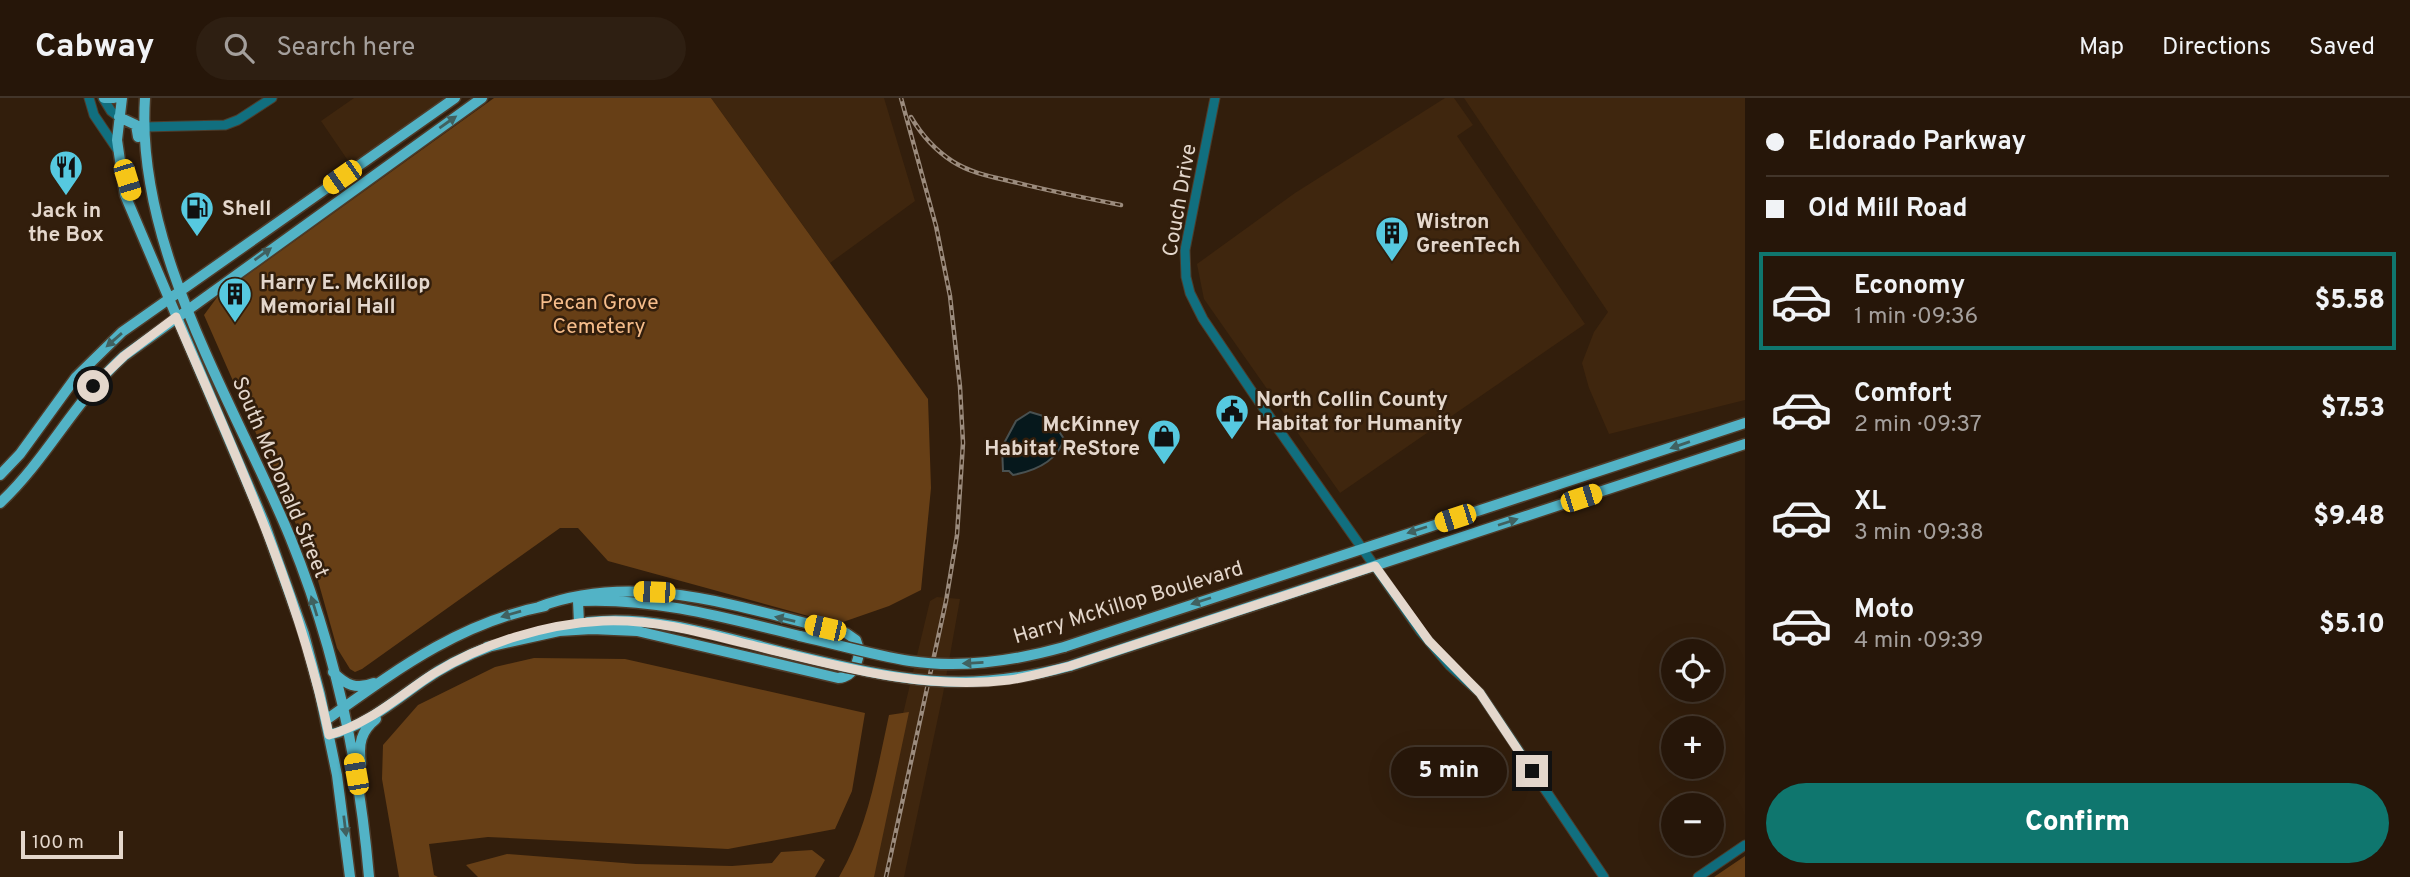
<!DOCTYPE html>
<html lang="en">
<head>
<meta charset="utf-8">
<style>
	body { margin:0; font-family:Overpass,sans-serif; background:#2e1f12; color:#f1f3f6; height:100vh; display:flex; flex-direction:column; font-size:26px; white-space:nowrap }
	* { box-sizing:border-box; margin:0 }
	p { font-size:23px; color:#a49f9c }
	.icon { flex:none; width:38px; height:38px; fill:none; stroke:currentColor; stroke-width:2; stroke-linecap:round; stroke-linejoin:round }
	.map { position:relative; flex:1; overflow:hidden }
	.side { display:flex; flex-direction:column; background:#261609; width:665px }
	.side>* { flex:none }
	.banner { display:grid; align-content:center; height:154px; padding:0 21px; background:#261609 }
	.tools { position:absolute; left:1661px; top:541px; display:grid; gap:14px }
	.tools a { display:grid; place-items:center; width:63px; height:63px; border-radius:50%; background:#261609; box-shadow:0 7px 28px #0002,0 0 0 2px #42352a; font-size:35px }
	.scale { position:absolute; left:21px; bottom:18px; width:102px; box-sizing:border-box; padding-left:7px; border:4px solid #e4d7cc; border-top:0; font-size:19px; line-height:24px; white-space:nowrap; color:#e4d7cc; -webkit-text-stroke:5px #321e0c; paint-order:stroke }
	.end { position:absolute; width:32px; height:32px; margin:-16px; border:9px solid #e4d7cc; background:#111; box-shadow:0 0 0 4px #111 }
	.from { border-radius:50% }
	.bubble { position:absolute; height:49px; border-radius:24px; background:#261609; box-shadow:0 7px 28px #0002,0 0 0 2px #42352a; font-size:23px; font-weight:800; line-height:49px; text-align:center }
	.car { position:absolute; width:21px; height:42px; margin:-21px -10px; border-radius:9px; box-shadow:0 0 5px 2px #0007; background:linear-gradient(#f5c518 24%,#345 0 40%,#f5c518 0 76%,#345 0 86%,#f5c518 0) }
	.banner b { display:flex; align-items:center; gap:24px; height:66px; font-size:26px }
	.banner b+b { border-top:2px solid #42352a }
	.banner i { width:18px; height:18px; background:#f1f3f6 }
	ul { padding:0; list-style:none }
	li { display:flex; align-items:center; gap:21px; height:98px; margin:0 14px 10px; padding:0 7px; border:4px solid transparent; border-radius:0px }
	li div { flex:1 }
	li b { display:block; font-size:26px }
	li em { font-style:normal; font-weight:800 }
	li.current { border-color:#0f766e }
	li>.icon { width:63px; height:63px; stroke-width:1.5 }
	.primary-button { display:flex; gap:14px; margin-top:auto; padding:14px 21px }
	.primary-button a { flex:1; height:80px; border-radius:42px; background:#0f766e; color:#fff; font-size:28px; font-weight:800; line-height:80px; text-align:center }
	header { display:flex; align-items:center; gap:42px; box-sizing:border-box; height:98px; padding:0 35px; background:#261609; border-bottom:2px solid #42352a }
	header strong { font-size:33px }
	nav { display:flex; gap:38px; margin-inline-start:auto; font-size:24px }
	.search { width:490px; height:63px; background:#2e1f12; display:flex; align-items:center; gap:18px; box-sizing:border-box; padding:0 24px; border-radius:38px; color:#a49f9c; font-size:26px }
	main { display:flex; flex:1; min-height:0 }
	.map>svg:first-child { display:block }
	.built { fill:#3f260e }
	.green { fill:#673f16 }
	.water { fill:#06181c; stroke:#495151; stroke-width:2 }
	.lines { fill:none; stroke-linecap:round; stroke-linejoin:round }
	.minor-casing { stroke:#4e3c2b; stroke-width:11 }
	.major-casing { stroke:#4e3c2b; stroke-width:13 }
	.minor { stroke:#116f7f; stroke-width:9 }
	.major { stroke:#52b3c6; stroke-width:10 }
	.rail-casing { stroke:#9b8b7d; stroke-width:4.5 }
	.rail { stroke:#321e0c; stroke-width:2; stroke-dasharray:5; stroke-linecap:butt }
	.major-bridge-casing { stroke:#4e3c2b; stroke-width:13; stroke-linecap:butt }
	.major-bridge { stroke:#52b3c6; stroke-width:10 }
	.oneway { fill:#406160 }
	.route { stroke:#e4d7cc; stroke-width:9 }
	.labels { text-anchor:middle; stroke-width:5; stroke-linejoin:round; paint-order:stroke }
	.street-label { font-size:21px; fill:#e4d7cc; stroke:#321e0c }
	.poi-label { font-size:21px; font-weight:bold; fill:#e4d7cc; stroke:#321e0c; text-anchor:start }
	.park-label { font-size:21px; fill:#f6bd8b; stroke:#321e0c }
</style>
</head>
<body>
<header>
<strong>Cabway</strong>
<div class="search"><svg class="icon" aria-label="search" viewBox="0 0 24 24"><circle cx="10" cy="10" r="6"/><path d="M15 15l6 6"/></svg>Search here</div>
<nav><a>Map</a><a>Directions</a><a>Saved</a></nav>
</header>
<main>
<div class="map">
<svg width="1745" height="779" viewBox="0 0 1745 779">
	<rect width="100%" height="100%" fill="#321e0c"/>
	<!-- built -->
	<path class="built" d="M354,0H445L351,67L321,23Z
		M711,0H884L915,103L830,165Z
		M1445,0H1454L1473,27L1457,38L1585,226L1340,395L1204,201L1197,166L1295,95Z
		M1464,0H1745V302L1609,336L1589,290L1582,265L1594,234L1608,214Z
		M937,499L960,501L943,596L904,779H864L930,503Z"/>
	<!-- green -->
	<path class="green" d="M494,0H711L928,301L931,390L921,492L889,508L843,524L823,522L608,463L578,430H560L362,571L355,574L350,571L337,550L313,465L204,217L218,198Z
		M534,560L625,561L865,615L852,693L835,731L728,751L488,739L429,746L434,777L438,779H399L382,681L383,647L418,607L495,569Z
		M909,614L874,779H839C868,730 877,672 889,617Z
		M812,752L825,762L815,779H478L466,767L507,756L636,766L732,768L772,765L781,754Z
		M1745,758V779H1714Z"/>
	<!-- water -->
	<path class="water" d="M1030,314L1050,320L1051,327L1056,329L1064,341C1057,364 1034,373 1013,377L1009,373H1003L1002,349L1016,323Z"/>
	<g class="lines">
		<!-- minor casing -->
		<g class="minor-casing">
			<path id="minor" d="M89,0L94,17L117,51
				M103,0L111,13L119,19
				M1215,0L1185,152L1186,179L1190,195L1203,221L1255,298L1421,534L1450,568L1480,595L1604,779
				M144,29L225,27L238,22L272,0
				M1698,779L1745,747"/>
		</g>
		<!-- major casing -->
		<g class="major-casing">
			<path id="major" d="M104,0H114
				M122,0L117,42L125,97L264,424L304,536L320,596L337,677L350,779
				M145,0C135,150 234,304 290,439C334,547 359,663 369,779
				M119,19L136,27L138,39
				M0,377L20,356L76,279L122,234L455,0
				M0,405C47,361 75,302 124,258L482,0
				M578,503L579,525
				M581,503C657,500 727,520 800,538
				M588,524C658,516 728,541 795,557
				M487,549L559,533L592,531L637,533L838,580C855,579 863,558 856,542L846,535C747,512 639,471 539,509
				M1064,549L1745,325
				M1070,568L1745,346
				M333,574C346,587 356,592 374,585
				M326,622C395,573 460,524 545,508
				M329,637C365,628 393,604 423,583C444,568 467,557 491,548
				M361,665C358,646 361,633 376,621"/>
		</g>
		<!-- minor -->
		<use href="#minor" class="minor"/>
		<!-- major -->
		<use href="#major" class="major"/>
		<!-- rail casing -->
		<g class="rail-casing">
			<path id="rail" d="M911,19C921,36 935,52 952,63C970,75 993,79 1014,84C1049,93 1085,100 1121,107
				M886,779L946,503L957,437L963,345L960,289L950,198L936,128L901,0"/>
		</g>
		<!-- rail -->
		<use href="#rail" class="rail"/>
		<!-- major-bridge casing -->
		<g class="major-bridge-casing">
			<path id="major-bridge" d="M800,538C836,546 873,557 910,563C962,571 1014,563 1064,549
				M795,557C899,582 964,597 1070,568"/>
		</g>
		<!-- major-bridge -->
		<use href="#major-bridge" class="major-bridge"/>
	</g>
	<!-- one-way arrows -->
	<defs><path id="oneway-solid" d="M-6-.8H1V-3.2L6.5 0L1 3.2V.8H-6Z" transform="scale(1.75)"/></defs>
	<g class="oneway">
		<use href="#oneway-solid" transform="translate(448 24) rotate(-35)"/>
		<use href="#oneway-solid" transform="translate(263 156) rotate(-36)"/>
		<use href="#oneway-solid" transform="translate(114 242) rotate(139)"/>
		<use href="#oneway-solid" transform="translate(1680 347) rotate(161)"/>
		<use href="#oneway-solid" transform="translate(1508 424) rotate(-18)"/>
		<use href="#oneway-solid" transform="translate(1417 432) rotate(162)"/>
		<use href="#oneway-solid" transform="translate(1201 503) rotate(162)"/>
		<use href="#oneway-solid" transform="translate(314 508) rotate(-107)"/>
		<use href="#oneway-solid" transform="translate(511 516) rotate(164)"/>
		<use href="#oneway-solid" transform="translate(785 521) rotate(-167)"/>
		<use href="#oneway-solid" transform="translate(973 565) rotate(177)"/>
		<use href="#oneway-solid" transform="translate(345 728) rotate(83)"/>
	</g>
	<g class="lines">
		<!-- route -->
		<path class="route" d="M93,288L124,258L176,219C235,356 298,490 329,637C369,626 399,598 433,576C484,545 544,526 603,523C651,521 697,533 743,545C831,566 918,593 1009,582C1030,579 1050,573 1070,568L1375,468L1429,543L1480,595L1532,673"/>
	</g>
	<!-- icons -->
	<defs>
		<g id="restaurant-pin" transform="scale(1.75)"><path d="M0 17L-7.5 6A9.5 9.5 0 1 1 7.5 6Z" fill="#56c9e0" stroke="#321e0c"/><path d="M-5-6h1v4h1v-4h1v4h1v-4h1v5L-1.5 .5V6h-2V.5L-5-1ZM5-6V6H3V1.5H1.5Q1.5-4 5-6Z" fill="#111"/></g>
		<g id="fuel-pin" transform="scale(1.75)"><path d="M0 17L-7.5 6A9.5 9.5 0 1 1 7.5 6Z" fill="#56c9e0" stroke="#321e0c"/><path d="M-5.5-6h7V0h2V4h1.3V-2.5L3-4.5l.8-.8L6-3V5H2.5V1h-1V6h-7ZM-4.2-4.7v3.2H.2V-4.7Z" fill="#111"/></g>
		<g id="building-pin" transform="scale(1.75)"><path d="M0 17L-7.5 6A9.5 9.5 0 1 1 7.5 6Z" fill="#56c9e0" stroke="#321e0c"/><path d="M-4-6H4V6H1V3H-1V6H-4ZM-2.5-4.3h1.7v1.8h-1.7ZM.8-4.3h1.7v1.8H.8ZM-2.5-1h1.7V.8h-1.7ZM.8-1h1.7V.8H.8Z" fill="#111"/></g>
		<g id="civic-pin" transform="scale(1.75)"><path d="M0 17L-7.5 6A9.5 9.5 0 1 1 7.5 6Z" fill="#56c9e0" stroke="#321e0c"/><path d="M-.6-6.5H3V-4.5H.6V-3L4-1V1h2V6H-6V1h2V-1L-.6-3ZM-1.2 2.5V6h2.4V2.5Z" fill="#111"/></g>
		<g id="shop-pin" transform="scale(1.75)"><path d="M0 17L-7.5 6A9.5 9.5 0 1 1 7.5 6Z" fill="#56c9e0" stroke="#321e0c"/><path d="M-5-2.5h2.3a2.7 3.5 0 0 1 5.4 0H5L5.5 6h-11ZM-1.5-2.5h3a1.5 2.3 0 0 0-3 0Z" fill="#111"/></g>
	</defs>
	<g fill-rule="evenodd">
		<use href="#restaurant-pin" x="66" y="69"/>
		<use href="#fuel-pin" x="197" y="110"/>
		<use href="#building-pin" x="1392" y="135"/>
		<use href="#building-pin" x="235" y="196"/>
		<use href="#civic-pin" x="1232" y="313"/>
		<use href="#shop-pin" x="1164" y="338"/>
	</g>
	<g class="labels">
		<!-- street labels -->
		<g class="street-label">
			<text transform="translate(1179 102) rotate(-80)" y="7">Couch Drive</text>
			<text transform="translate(281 379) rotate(67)" y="7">South McDonald Street</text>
			<text transform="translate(1128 504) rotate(-17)" y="7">Harry McKillop Boulevard</text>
		</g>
		<!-- poi labels -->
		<g class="poi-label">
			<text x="222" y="117">Shell</text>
			<text x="66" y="119" text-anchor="middle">Jack in<tspan x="66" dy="24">the Box</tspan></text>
			<text x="1416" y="130">Wistron<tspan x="1416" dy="24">GreenTech</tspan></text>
			<text x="260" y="191">Harry E. McKillop<tspan x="260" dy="24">Memorial Hall</tspan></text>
			<text x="1256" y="308">North Collin County<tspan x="1256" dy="24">Habitat for Humanity</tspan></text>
			<text x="1140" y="333" text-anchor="end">McKinney<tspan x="1140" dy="24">Habitat ReStore</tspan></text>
		</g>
		<!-- park labels -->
		<g class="park-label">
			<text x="599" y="211">Pecan Grove<tspan x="599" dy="24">Cemetery</tspan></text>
		</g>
	</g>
</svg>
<div class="tools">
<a><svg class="icon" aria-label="locate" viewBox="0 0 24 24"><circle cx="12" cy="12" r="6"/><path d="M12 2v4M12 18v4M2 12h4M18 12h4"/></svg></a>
<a>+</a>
<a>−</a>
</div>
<div class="scale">100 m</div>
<i class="end from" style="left:93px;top:288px"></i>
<i class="end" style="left:1532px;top:673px"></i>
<div class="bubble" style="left:1391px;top:649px;width:116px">5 min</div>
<i class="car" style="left:342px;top:79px;rotate:235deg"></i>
<i class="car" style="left:127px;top:82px;rotate:163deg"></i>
<i class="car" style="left:1581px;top:400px;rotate:72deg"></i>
<i class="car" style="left:1455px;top:420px;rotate:252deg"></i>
<i class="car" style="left:654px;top:494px;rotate:272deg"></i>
<i class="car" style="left:825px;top:530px;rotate:283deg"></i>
<i class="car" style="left:356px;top:676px;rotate:350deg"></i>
</div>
<section class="side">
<div class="banner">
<b><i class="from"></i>Eldorado Parkway</b>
<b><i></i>Old Mill Road</b>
</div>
<ul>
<li class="current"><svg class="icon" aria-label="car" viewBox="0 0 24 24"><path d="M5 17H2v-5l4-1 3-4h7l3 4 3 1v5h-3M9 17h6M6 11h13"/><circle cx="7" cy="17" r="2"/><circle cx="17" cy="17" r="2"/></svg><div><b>Economy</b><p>1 min · 09:36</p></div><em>$5.58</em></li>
<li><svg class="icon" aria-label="car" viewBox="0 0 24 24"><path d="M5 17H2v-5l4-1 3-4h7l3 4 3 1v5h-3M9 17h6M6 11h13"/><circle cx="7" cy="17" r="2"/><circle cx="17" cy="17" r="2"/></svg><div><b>Comfort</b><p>2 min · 09:37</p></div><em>$7.53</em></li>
<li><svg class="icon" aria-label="car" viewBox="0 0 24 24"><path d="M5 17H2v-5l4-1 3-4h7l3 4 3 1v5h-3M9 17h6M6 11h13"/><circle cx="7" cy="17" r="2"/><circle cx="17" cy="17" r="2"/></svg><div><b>XL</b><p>3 min · 09:38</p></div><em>$9.48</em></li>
<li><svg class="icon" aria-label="car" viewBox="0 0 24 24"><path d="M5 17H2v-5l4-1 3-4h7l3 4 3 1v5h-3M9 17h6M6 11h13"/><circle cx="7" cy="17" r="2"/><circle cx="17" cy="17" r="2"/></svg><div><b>Moto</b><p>4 min · 09:39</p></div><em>$5.10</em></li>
</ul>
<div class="primary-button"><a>Confirm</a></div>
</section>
</main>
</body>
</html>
